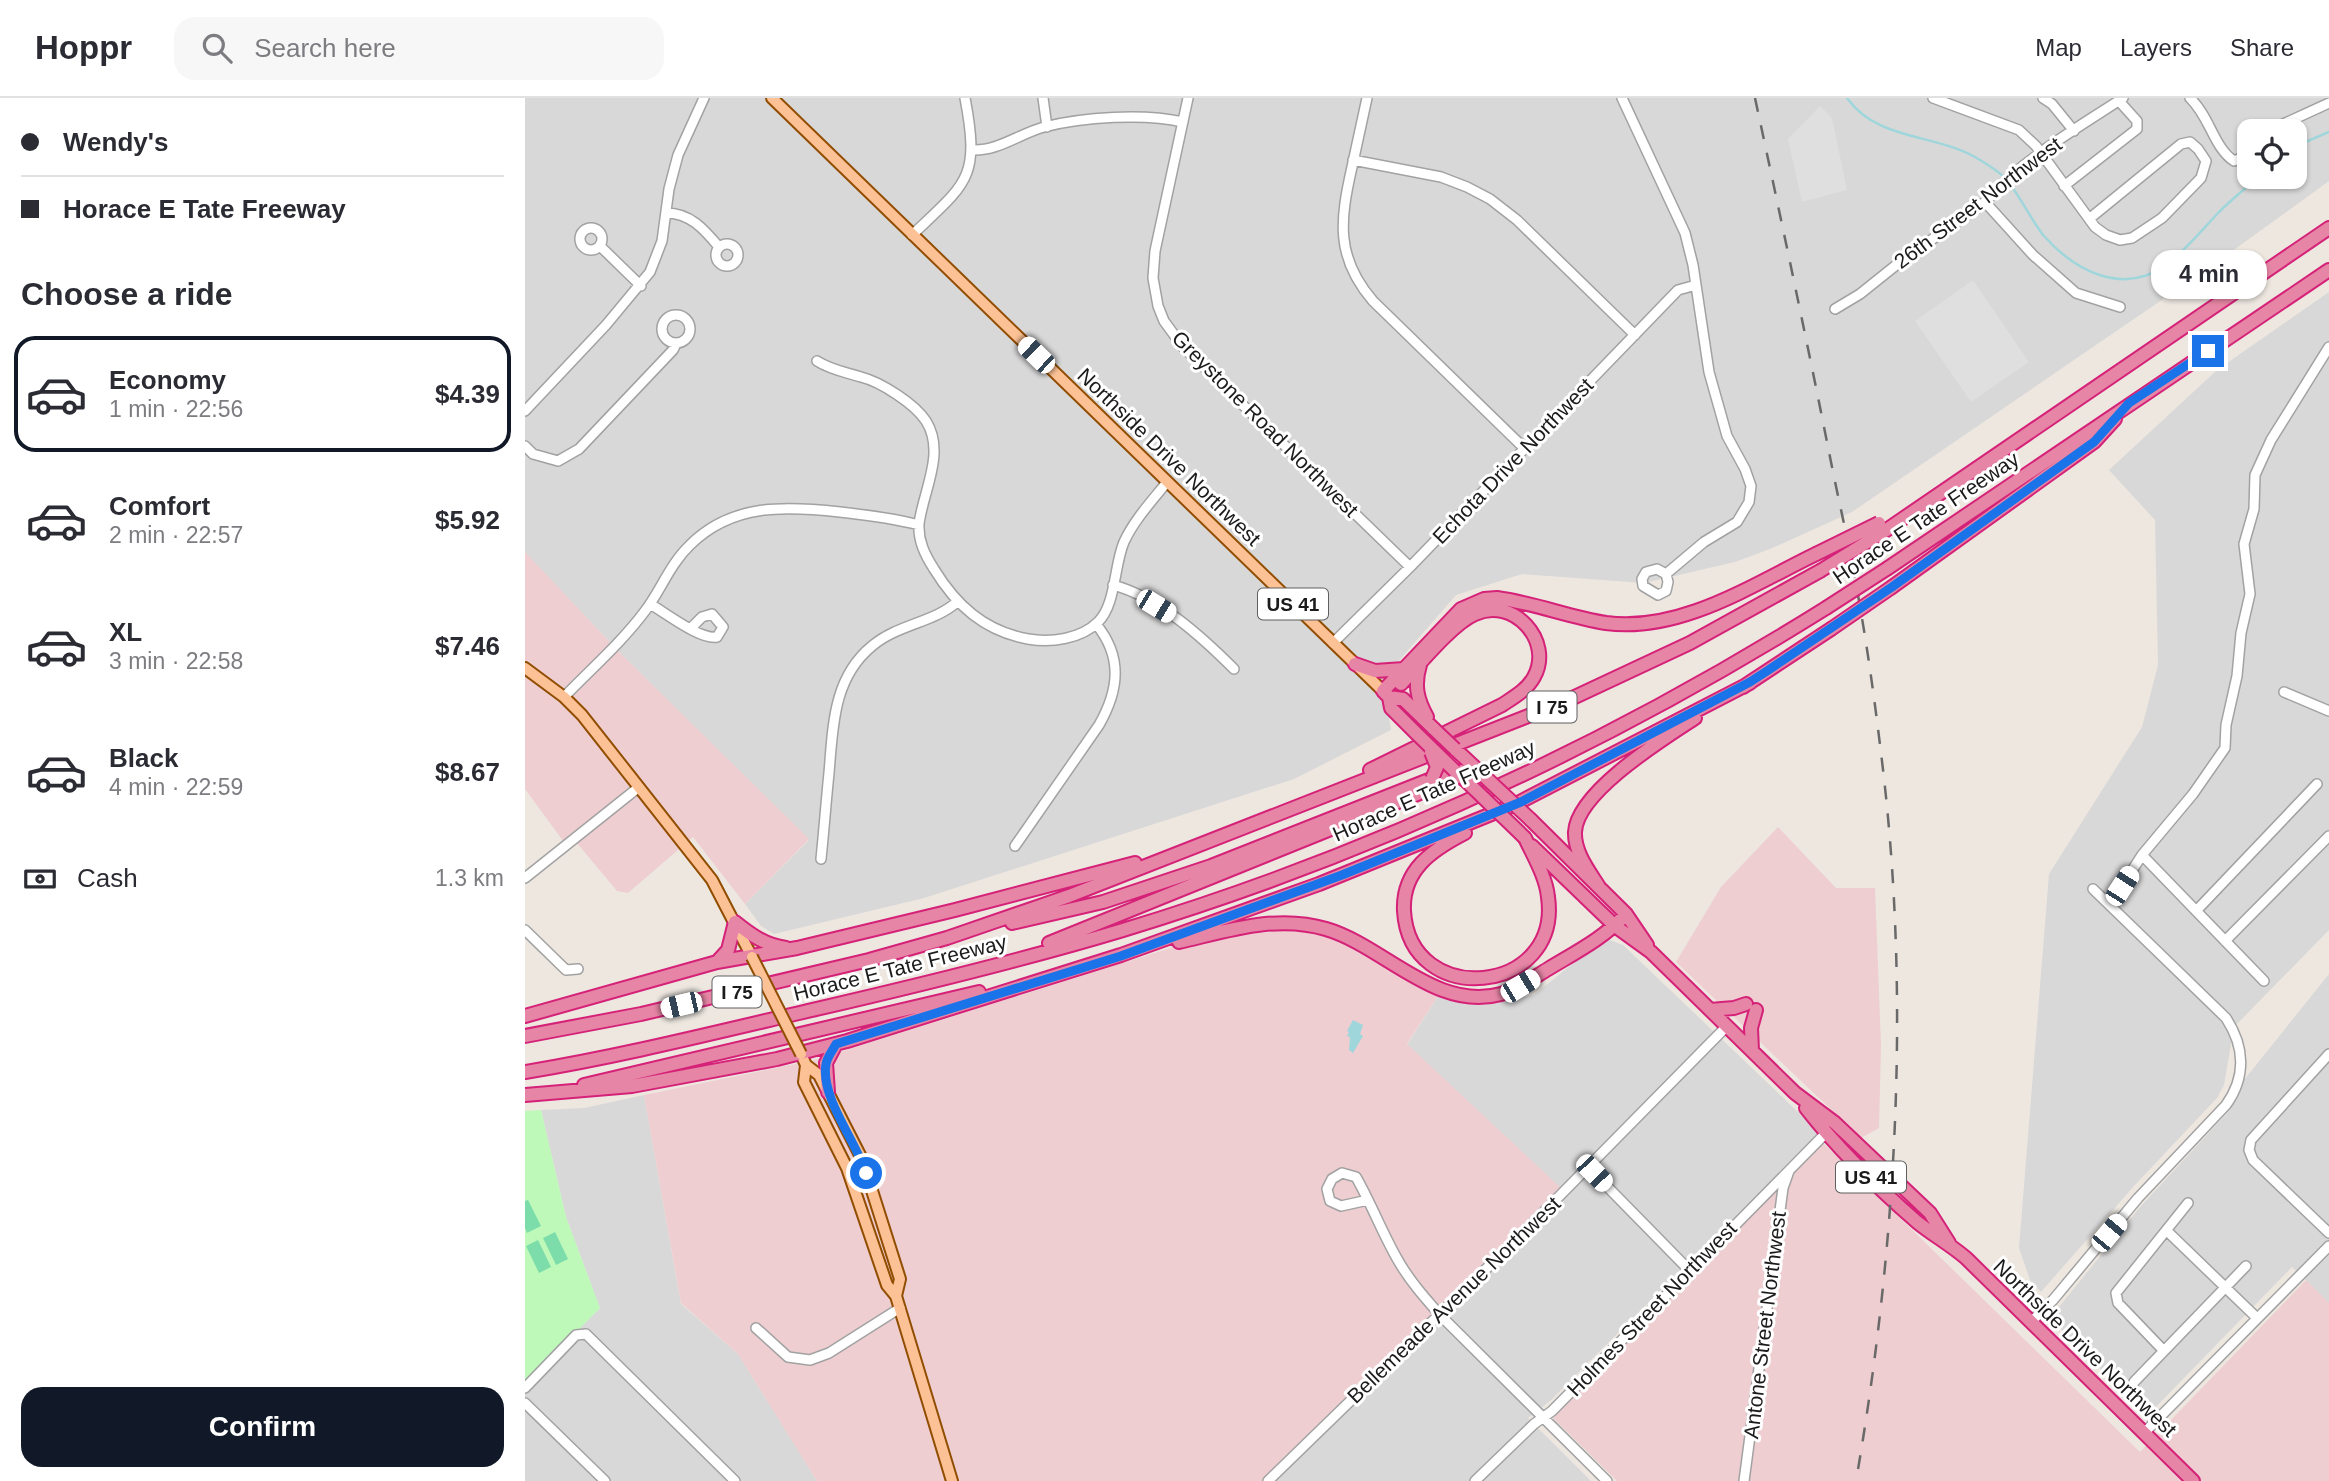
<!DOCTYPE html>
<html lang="en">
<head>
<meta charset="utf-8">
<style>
	body { margin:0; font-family:Helvetica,sans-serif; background:#f7f7f7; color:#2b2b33; height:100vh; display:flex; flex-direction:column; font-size:26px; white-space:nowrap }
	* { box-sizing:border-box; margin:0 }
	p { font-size:23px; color:#7c7c81 }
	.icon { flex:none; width:38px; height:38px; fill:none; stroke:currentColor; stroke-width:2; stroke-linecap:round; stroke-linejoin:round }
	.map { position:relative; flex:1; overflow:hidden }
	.panel { display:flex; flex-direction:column; background:#fff; width:525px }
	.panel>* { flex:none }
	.hud { display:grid; align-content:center; height:154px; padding:0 21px; background:#fff }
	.buttons { position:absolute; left:1712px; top:21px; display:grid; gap:14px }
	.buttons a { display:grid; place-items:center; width:70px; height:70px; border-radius:14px; background:#fff; box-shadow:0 2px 5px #0004; font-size:35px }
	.end { position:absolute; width:32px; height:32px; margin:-16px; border:9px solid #1a73e8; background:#fff; box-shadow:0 0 0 4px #fff }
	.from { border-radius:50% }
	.bubble { position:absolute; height:49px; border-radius:21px; background:#fff; box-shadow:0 2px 5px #0004; font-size:23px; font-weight:600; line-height:49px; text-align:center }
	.car { position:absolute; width:21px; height:42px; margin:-21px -10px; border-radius:9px; box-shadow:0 0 5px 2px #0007; background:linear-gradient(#fff 24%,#345 0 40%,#fff 0 76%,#345 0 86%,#fff 0) }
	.hud b { display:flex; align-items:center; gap:24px; height:66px; font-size:26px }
	.hud b+b { border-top:2px solid #e1e1e2 }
	.hud i { width:18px; height:18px; background:#2b2b33 }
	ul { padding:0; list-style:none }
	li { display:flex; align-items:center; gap:21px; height:116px; margin:0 14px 10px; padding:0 7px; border:4px solid transparent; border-radius:21px }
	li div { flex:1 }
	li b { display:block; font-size:26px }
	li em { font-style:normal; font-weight:600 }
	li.on { border-color:#111827 }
	li>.icon { width:63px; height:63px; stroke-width:1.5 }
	h2 { padding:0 21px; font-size:32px; line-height:84px }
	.pay { display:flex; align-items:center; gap:18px; height:77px; padding:0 21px; font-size:26px }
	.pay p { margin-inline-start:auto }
	.action { display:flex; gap:14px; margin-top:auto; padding:14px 21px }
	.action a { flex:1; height:80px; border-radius:21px; background:#111827; color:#fff; font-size:28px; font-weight:600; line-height:80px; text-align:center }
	header { display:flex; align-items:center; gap:42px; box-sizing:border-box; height:98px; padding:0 35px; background:#fff; border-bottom:2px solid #e1e1e2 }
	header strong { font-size:33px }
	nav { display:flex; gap:38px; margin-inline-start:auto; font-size:24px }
	.search { width:490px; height:63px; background:#f7f7f7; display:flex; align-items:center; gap:18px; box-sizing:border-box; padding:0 24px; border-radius:21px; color:#7c7c81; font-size:26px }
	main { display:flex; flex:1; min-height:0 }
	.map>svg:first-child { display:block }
	.residential { fill:#d9d8d8; fill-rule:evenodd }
	.commercial { fill:#eeced1 }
	.park { fill:#bef9ba }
	.pitch { fill:#7cddaa }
	.parking { fill:#dfdfdf }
	.water { fill:#9fd6db }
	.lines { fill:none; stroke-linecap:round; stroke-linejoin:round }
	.stream { stroke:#9fd6db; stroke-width:2.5 }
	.minor-casing { stroke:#a2a2a2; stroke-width:12 }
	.major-casing { stroke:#914d00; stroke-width:14 }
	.highway-casing { stroke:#d52278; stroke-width:16 }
	.minor { stroke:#fff; stroke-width:9 }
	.major { stroke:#fcc195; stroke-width:10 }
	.highway { stroke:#e685a5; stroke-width:12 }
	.rail { stroke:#696969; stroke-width:2.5; stroke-dasharray:14 14; stroke-linecap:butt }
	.major-bridge-casing { stroke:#914d00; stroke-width:14; stroke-linecap:butt }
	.highway-bridge-casing { stroke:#d52278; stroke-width:16; stroke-linecap:butt }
	.major-bridge { stroke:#fcc195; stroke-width:10 }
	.highway-bridge { stroke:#e685a5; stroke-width:12 }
	.route { stroke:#1a73e8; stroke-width:9 }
	.labels { text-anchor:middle; stroke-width:6; stroke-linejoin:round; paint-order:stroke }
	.shield { fill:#fff; stroke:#5f5f5f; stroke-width:2 }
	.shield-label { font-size:19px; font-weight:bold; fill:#1b1b1b }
	.street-label { font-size:21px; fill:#1b1b1b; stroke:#fff }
</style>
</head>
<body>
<header>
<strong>Hoppr</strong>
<div class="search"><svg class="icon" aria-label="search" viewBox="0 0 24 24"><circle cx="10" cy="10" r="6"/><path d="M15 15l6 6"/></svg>Search here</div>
<nav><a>Map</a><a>Layers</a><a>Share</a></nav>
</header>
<main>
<section class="panel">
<div class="hud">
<b><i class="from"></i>Wendy's</b>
<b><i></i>Horace E Tate Freeway</b>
</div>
<h2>Choose a ride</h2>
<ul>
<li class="on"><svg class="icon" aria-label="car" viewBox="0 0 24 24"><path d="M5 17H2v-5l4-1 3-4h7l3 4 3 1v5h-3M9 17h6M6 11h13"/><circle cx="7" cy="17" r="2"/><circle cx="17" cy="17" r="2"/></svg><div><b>Economy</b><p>1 min · 22:56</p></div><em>$4.39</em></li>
<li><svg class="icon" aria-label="car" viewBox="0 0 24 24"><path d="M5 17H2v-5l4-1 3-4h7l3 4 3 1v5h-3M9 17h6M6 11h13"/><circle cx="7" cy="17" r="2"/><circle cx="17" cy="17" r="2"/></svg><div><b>Comfort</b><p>2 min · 22:57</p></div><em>$5.92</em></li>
<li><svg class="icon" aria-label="car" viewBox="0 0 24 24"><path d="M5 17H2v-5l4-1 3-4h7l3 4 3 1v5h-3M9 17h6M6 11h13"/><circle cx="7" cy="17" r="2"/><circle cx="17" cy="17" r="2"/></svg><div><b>XL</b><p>3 min · 22:58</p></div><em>$7.46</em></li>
<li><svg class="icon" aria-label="car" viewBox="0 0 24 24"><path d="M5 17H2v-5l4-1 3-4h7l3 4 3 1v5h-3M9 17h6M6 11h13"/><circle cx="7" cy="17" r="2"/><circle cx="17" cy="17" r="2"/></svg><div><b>Black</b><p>4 min · 22:59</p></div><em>$8.67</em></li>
</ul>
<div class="pay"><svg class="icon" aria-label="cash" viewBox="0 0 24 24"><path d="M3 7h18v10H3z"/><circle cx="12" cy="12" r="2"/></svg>Cash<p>1.3 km</p></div>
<div class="action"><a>Confirm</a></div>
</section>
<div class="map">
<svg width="1804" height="1383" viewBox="0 0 1804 1383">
	<rect width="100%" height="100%" fill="#ede7e0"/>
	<!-- residential -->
	<path class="residential" d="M0,0H1804V83L1688,167L1327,414L1245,451L1210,464L1119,485L997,476L931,497L858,581L866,632L769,681L399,800L249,836L236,828L220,806L284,742L94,554L0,454ZM1724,33H1769V79H1724Z
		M1804,194V832L1709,929L1699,987L1692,1000L1609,1088L1516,1194L1505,1182L1494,1150L1524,776L1617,629L1633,567L1630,422L1584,372L1692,272Z
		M1079,840L1098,847L1294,1034L1025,1303L1003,1320L1066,1383H739L882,947L918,890L947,906L1009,897Z
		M1804,876V1205L1767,1169L1622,1318L1525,1220L1615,1109L1705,1012L1719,982Z
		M119,997L156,1206L213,1256L292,1383H0V1286L75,1210L41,1119L16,1012L59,1010Z"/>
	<!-- commercial -->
	<path class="commercial" d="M0,454L94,554L284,741L220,806L168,739L103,795L92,793L52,745L44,751L0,691Z
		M1253,729L1311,790H1350L1356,947L1354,1030L1336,1040L1151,864L1196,789Z
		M804,829L918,890L882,946L1037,1091L739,1383H292L213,1256L156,1205L119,997L290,962L677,840Z
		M1298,1045L1615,1354L1781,1182L1804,1205V1383H1092L1028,1320Z"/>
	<!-- park -->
	<path class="park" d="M16,1012L41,1119L75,1210L0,1286V1013Z"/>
	<!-- pitch -->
	<path class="pitch" d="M3,1102L16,1128L2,1135L0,1130V1103Z
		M30,1134L43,1161L31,1167L18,1140Z
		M13,1142L26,1169L14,1175L1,1148Z"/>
	<!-- parking -->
	<path class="parking" d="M1295,8L1307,20L1322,92L1277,104L1263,41Z
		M1448,182L1504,264L1446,304L1390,223Z"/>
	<!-- water -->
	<path class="water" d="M828,922L838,927L835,936L838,938L828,955L824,952L825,939L822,938L824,934L822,933Z"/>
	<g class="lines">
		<!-- stream -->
		<path class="stream" d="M1322,0C1353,44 1413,35 1455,62C1466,69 1480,77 1487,89C1498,104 1507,123 1519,138C1550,173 1598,198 1641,167C1661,152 1676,133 1694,114C1706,102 1720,91 1733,79
			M1769,49L1804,34"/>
		<!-- minor casing -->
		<g class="minor-casing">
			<path id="minor" d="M518,0L522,29
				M663,0L630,153L628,180L633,208L639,223L658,249L885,469
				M842,0C837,23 832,46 827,69C815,122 810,159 848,203L1000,351
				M1097,0L1160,135L1168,167L1184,274L1202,338L1220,371L1226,388L1224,404L1212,424L1179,444L1141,476L1143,484L1141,493L1133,497L1118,488L1117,481L1121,474L1132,471L1141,476
				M1408,0L1494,32L1511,48L1570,129L1581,137L1595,142L1607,140L1637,120L1676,80L1681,63L1673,51L1665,44L1656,46L1564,121
				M1518,0L1527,6L1549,33
				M1665,0C1685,19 1689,50 1709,63L1718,59L1724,43
				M1743,33L1804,5
				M448,52C473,53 494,36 519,29C558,19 619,15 658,24
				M828,62L916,79L942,89L965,101L992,122L1110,237
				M1539,88L1612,31V23L1594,3
				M1460,104L1508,157L1551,195L1595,209
				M141,115C165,115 179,131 194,149
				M55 141a11 11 0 1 1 22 0a11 11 0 1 1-22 0Z
				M387,137C443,84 455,80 440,0
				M191 157a11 11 0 1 1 22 0a11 11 0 1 1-22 0Z
				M75,148L116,188
				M1310,211L1335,196L1375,164L1460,104C1495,63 1552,30 1598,0
				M137 231a14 14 0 1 1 28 0a14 14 0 1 1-28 0Z
				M292,263C306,272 320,274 336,279C356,284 390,306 401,323C421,355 398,393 394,426C393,443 400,457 409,471C431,507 459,533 503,541C526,545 556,541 573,524C591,507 589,467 599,444C609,422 627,403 642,384
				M0,313L81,227L125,174L137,143L144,91L153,57L179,0
				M0,348L8,356L33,363L54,351L148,252L151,246
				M588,487C633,499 676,538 709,571
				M125,506C141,515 175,542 192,539L198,529L187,516L177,519L166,530
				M808,545L885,469L1153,192L1171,187
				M1759,594L1804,613
				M39,599C66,571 97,544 120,513C136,492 145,466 165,447C207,405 261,408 315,414C342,417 368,420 394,427
				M490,748L574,627C594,592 598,559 571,526
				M1617,757L1739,883
				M296,761C299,732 301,704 304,675C308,628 308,580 347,548C373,526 408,525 432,504
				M0,780L114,689
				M1585,807L1617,757L1668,696L1700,650L1701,627L1712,578L1716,535L1725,496L1719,446L1729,411L1730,377L1746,342L1804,249
				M1671,813L1792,686
				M0,832L41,872L53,871
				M1700,843L1804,738
				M1804,956L1726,1042L1724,1052L1728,1062L1804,1135
				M1064,1070L1164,1172
				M843,1102L816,1108L805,1103L802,1091L807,1081L817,1075L831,1079C847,1107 858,1137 874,1164C885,1183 900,1200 915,1217L1082,1383
				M1642,1133L1732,1220
				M1506,1224L1528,1202L1613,1100L1701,1007C1721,979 1720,949 1701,920L1568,791
				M231,1230L263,1259L285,1262L304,1255L375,1210
				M1639,1253L1593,1205L1591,1195L1663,1105
				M1609,1284L1721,1168
				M0,1290L51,1237L61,1236L210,1383
				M0,1305L80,1383
				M1619,1335L1804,1148
				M743,1383L997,1136L1202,928
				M950,1383L1009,1326L1027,1313L1301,1035
				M1219,1383L1258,1090L1264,1073"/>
		</g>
		<!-- major casing -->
		<g class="major-casing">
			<path id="major" d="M247,0L858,593
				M0,570L39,599L57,617L187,782L227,859
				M276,956L281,967L279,984L322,1070L362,1187L371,1198L427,1383
				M281,967L294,977L337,1061L375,1181L371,1198"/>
		</g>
		<!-- highway casing -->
		<g class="highway-casing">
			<path id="highway" d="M1357,435L1804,130
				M1363,470L1804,172
				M1367,489L1569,344L1590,321
				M830,566L850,573L879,571
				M895,567C889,587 892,601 902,619
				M1218,589L1306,531
				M864,599L866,610L891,635
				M909,631L878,601L864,599L858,593L936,511L959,501L972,500C1009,505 1044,519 1081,525C1155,535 1227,487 1291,456
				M930,651L956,675
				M845,672L977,607C989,599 1002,592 1009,579C1029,543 988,498 950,516C927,526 895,566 876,586
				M989,707L1225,585
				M1006,722L1101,816L1122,847
				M940,735C907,752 877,772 879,813C885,912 1037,897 1023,799C1021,779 1009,759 1000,740
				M1007,748L1090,828L1126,854L1270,995L1310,1025L1405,1115L1424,1145
				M1074,789C1064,773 1049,754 1050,734C1052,694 1138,641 1170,620
				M210,824C226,837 240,847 261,850
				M487,825L578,804L686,768L924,674L936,673L959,678
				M654,844C702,833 752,816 801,831C859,848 911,914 976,896C993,891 1008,880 1023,871C1051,854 1079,840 1101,816
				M524,845L932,680
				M192,864L203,852L210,824
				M1185,912L1209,910L1221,906
				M0,918L192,864L272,850L430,812L610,765
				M0,938L116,916L344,862L422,840L544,798L1039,604L1165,545L1295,473
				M1227,952L1226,930L1231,912
				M0,974C97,958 192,934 287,912C391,888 495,863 598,832C845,757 1082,647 1301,510
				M59,987L454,894
				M303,994L301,965L311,946
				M0,997L107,988L252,961L322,943L596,857L794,786L996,704
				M1281,1010C1313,1051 1353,1090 1392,1124C1408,1137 1426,1147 1441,1160L1668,1383"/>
		</g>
		<!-- minor -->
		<use href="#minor" class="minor"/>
		<!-- major -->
		<use href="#major" class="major"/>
		<!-- highway -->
		<use href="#highway" class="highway"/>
		<!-- rail -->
		<path class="rail" d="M1230,0C1256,121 1282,243 1306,364C1314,404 1323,442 1330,481C1341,539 1349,597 1356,655C1386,894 1372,1147 1331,1383"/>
		<!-- major-bridge casing -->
		<g class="major-bridge-casing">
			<path id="major-bridge" d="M227,859L276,956"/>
		</g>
		<!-- highway-bridge casing -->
		<g class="highway-bridge-casing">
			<path id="highway-bridge" d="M1291,456L1354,425
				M1295,473L1357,435
				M1301,510L1363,470
				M1306,531L1367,489
				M909,631L930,651
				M891,635L930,673
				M906,654L912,669L907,681
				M959,678L1006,722
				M938,680L1000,740"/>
		</g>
		<!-- major-bridge -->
		<use href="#major-bridge" class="major-bridge"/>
		<!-- highway-bridge -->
		<use href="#highway-bridge" class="highway-bridge"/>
	</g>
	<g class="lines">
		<!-- route -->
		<path class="route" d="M341,1075C331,1043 295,999 301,966C302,959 308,952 311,946L596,858L817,777L996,704L1225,584L1242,573L1367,489L1569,344L1604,305L1683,253"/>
	</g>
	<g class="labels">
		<!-- shield labels -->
		<g class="shield">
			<rect x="733" y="490.5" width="70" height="31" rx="5"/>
			<rect x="1002.5" y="593.5" width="49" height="31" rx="5"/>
			<rect x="187.5" y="878.5" width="49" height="31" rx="5"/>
			<rect x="1311" y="1063.5" width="70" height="31" rx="5"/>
		</g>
		<g class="shield-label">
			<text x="768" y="513">US 41</text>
			<text x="1027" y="616">I 75</text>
			<text x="212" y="901">I 75</text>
			<text x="1346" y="1086">US 41</text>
		</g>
		<!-- street labels -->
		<g class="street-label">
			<text transform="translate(1453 105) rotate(-37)" y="7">26th Street Northwest</text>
			<text transform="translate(740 326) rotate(45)" y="7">Greystone Road Northwest</text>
			<text transform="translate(644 359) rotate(44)" y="7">Northside Drive Northwest</text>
			<text transform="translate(988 363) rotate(-46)" y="7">Echota Drive Northwest</text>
			<text transform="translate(1401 420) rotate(-34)" y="7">Horace E Tate Freeway</text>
			<text transform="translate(909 693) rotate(-24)" y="7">Horace E Tate Freeway</text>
			<text transform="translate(375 870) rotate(-14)" y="7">Horace E Tate Freeway</text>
			<text transform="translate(929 1202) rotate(-44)" y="7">Bellemeade Avenue Northwest</text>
			<text transform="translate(1127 1211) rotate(-46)" y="7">Holmes Street Northwest</text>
			<text transform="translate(1240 1227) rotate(-83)" y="7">Antone Street Northwest</text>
			<text transform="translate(1560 1250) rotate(44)" y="7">Northside Drive Northwest</text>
		</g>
	</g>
</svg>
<div class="buttons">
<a><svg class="icon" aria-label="locate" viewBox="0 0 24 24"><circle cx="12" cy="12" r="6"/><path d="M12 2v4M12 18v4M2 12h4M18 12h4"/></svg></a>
</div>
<i class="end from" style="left:341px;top:1075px"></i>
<i class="end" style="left:1683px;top:253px"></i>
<div class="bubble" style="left:1626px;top:152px;width:116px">4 min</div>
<i class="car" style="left:511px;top:257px;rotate:314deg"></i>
<i class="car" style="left:631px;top:508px;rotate:121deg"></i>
<i class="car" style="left:1597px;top:788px;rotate:33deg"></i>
<i class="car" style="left:995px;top:888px;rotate:59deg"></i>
<i class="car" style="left:156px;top:907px;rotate:257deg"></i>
<i class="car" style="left:1069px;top:1075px;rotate:136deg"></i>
<i class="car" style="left:1584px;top:1135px;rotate:40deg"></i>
</div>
</main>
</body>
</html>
